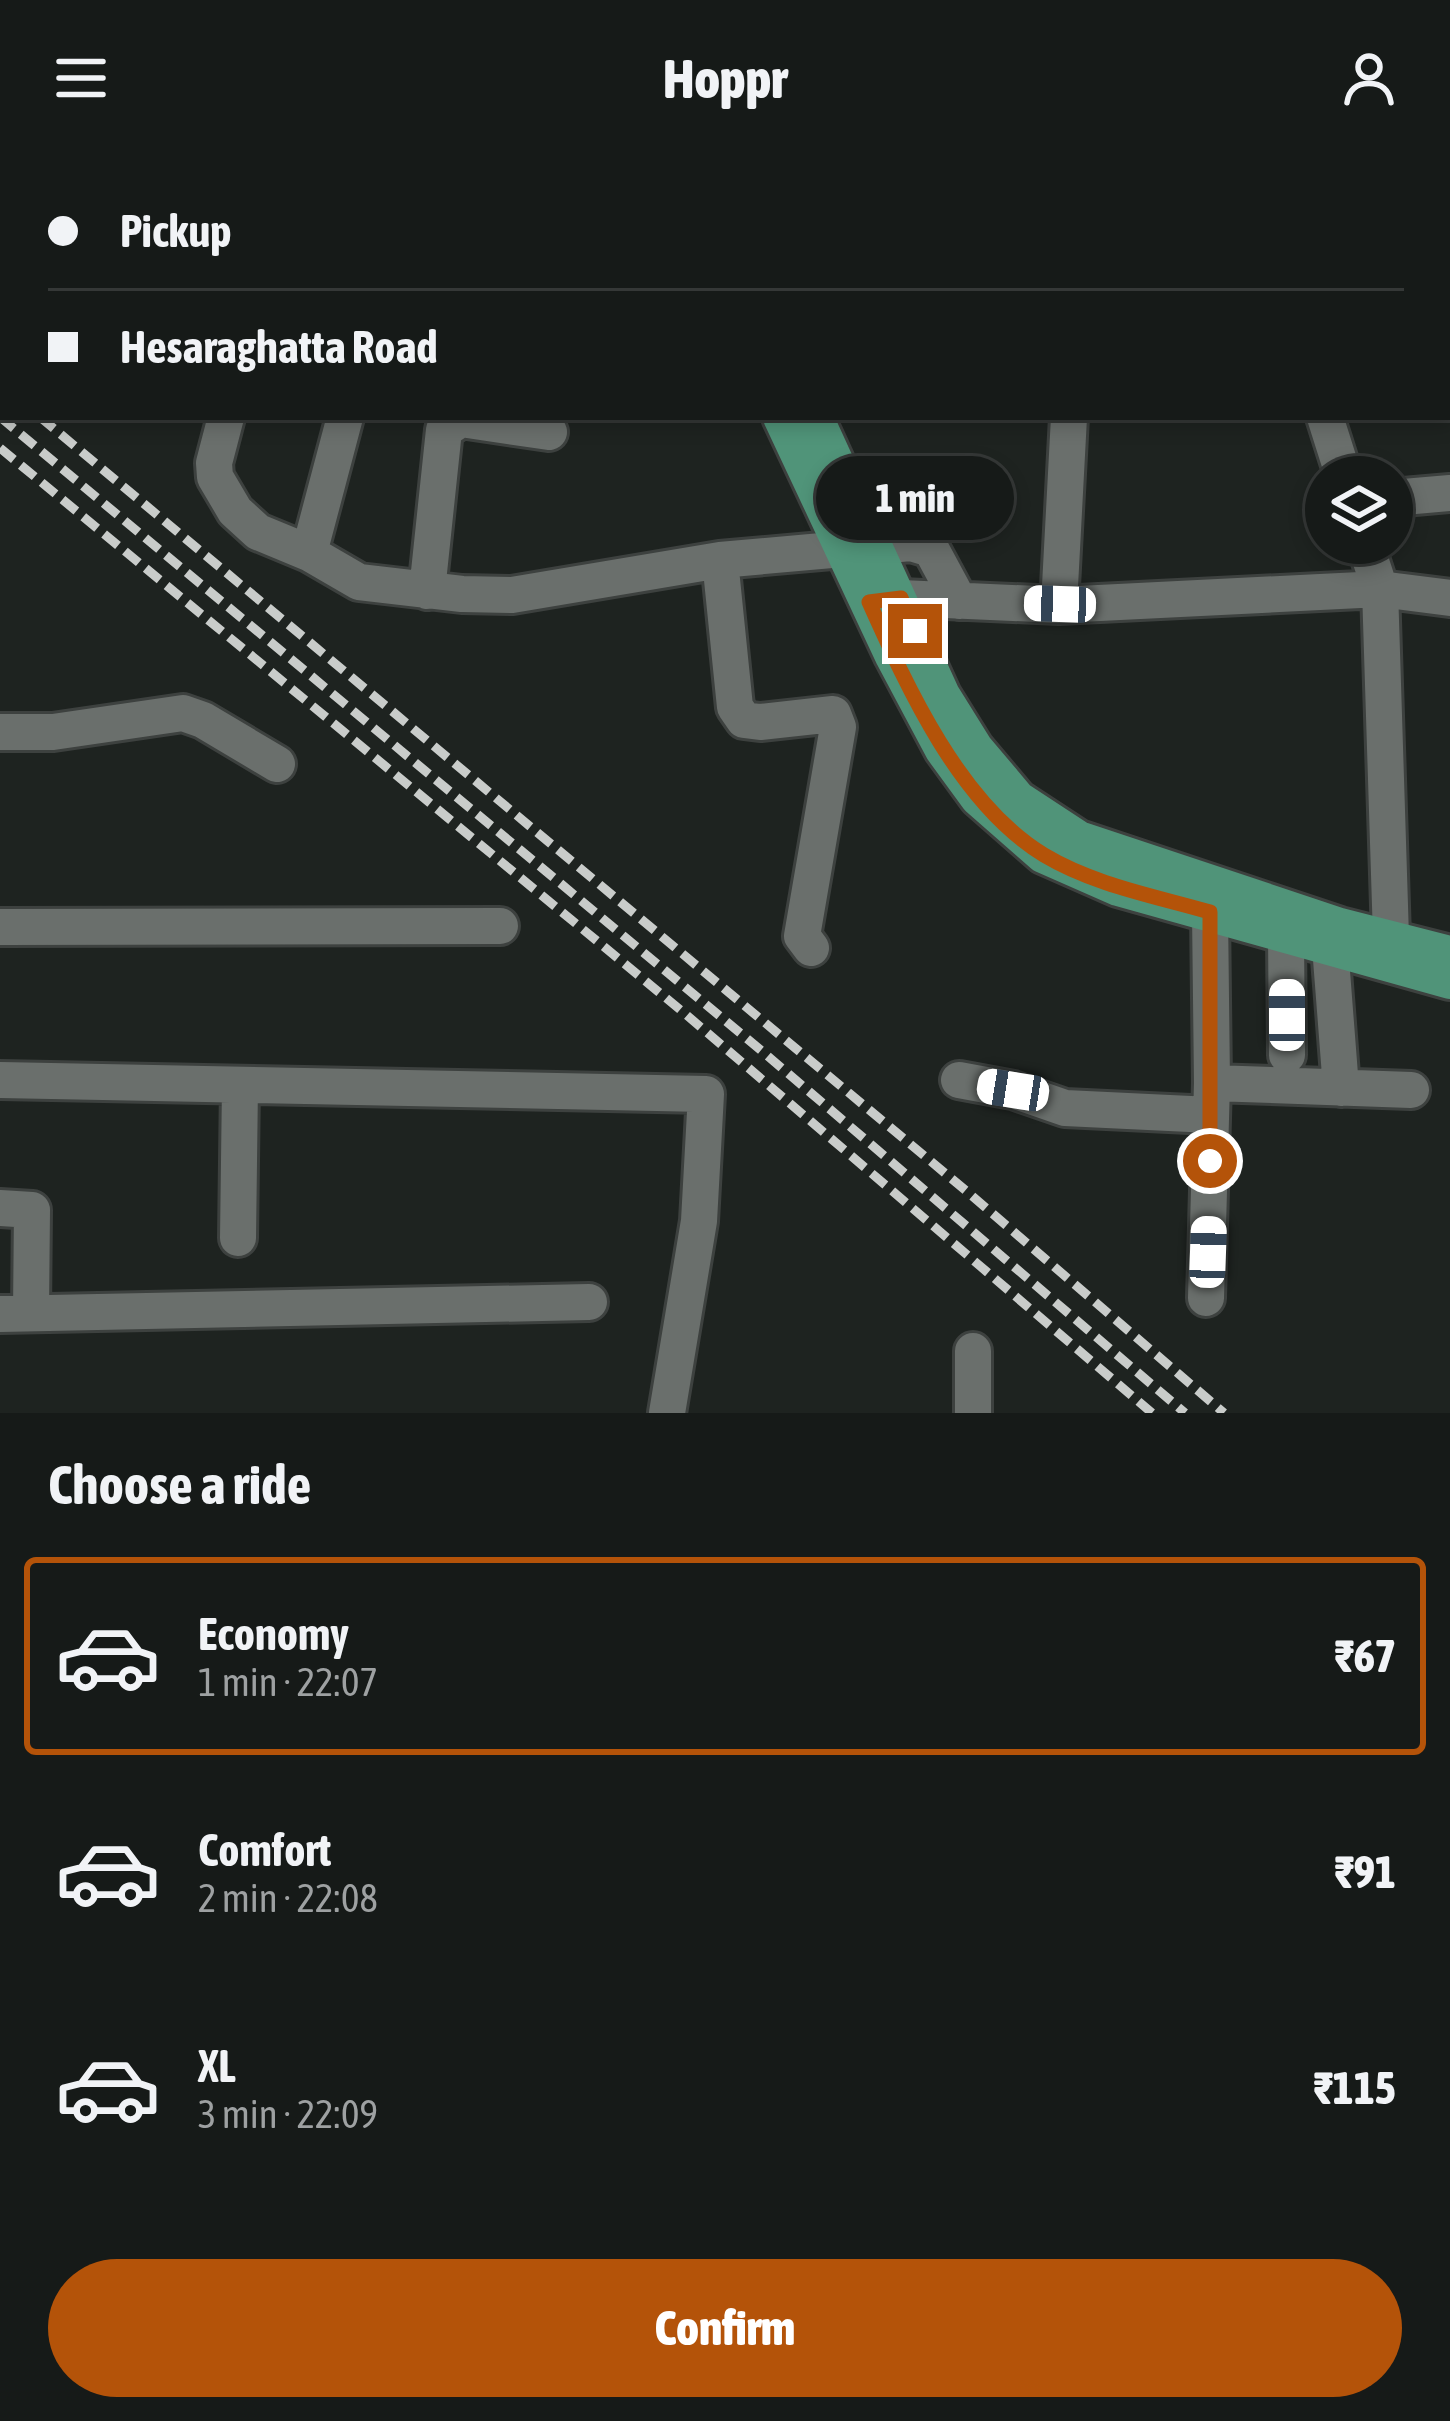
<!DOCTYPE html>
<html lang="en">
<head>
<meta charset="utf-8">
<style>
	body { margin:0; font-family:"Asap Condensed",sans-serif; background:#1f2321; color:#f1f3f6; height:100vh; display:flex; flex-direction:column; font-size:45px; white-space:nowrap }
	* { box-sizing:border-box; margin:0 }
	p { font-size:39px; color:#9ea1a2 }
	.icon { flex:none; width:66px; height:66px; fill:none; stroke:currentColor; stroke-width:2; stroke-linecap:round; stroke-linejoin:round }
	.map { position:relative; height:1257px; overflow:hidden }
	.drawer { display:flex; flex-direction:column; background:#161a18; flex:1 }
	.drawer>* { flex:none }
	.guide { position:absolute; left:0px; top:0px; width:1452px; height:264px; box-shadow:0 6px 18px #0003,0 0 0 3px #353837; display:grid; align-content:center; height:264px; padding:0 48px; background:#161a18 }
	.controls { position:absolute; left:1305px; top:300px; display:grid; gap:24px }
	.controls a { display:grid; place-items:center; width:108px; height:108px; border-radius:50%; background:#161a18; box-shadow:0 6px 18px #0003,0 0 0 3px #353837; font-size:60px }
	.end { position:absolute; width:54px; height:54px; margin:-27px; border:15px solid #b45309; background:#fff; box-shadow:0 0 0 6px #fff }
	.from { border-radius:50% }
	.bubble { position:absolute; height:84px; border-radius:42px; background:#161a18; box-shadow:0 6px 18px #0003,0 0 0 3px #353837; font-size:39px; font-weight:800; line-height:84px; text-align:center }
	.car { position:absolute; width:36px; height:72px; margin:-36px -18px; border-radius:15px; box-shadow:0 0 9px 3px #0007; background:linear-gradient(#fff 24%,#345 0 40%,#fff 0 76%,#345 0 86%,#fff 0) }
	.guide b { display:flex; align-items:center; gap:42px; height:114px; font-size:45px }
	.guide b+b { border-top:3px solid #353837 }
	.guide i { width:30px; height:30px; background:#f1f3f6 }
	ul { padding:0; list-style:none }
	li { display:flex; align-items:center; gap:36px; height:198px; margin:0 24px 18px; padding:0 24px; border:6px solid transparent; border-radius:12px }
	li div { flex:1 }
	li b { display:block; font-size:45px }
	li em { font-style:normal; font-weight:800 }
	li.current { border-color:#b45309 }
	li>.icon { width:108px; height:108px; stroke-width:1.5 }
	h2 { padding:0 48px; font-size:54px; line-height:144px }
	.button { display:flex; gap:24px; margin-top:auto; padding:24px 48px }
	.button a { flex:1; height:138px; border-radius:72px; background:#b45309; color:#fff; font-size:48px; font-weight:800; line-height:138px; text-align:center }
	header { display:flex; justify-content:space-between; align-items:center; height:156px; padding:0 48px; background:#161a18; font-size:54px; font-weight:800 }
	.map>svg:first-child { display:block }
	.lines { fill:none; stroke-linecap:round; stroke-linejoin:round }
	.minor-casing { stroke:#3d413f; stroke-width:42 }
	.major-casing { stroke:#3d413f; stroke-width:42 }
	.minor { stroke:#6a6f6c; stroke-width:36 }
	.major { stroke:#509479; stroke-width:36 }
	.rail { stroke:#c9ccca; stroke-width:9; stroke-dasharray:18 9; stroke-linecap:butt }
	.route { stroke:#b45309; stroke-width:15 }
</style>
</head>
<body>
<header><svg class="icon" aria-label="menu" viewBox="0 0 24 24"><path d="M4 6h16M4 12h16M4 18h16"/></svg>Hoppr<svg class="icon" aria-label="person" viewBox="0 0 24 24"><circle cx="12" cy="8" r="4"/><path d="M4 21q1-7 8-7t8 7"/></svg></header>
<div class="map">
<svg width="1450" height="1257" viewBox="0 0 1450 1257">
	<rect width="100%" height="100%" fill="#1e2320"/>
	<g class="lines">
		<!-- minor casing -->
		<g class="minor-casing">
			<path id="minor" d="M77,3L78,0
				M414,3V0
				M1348,3V0
				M1449,37H1450
				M226,261L214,307L215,321L235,355L258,376L309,397L359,426L462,438L512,439L720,404L911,387L931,393L959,445
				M1325,261L1344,321
				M1392,342L1450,337
				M309,397L345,261
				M720,404L735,551L744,564L760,566L833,558L838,571L802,780L811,792
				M427,435L444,274L461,263L549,276
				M869,446L901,442L1059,449L1380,433L1365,387
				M1059,449L1069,261
				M0,576H53L183,557L203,564L277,608
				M0,771L500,770
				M1286,778L1287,899
				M1391,781L1380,433L1450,442
				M1330,790L1341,932
				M0,924L706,938L699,1065L667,1257
				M959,924L1013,934L1065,952L1211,959
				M1212,927L1411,934
				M0,1052L32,1054L31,1157
				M238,1082L240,929
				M1206,1142L1212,927L1210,756
				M0,1158L589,1146
				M973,1257V1195"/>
		</g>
		<!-- major casing -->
		<g class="major-casing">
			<path id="major" d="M656,0L657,3
				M684,0L686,3
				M781,261L893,500L943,594L978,642L1043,699L1118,732L1450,825
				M815,261L942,539L975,592L1018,643L1079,683L1340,770L1450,798"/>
		</g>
		<!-- minor -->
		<use href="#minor" class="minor"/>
		<!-- major -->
		<use href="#major" class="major"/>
		<!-- rail -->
		<path class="rail" d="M0,228L3,231
			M0,261L763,896L1185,1257
			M40,261L964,1033L1224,1257
			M0,292L683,856L1152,1257"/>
	</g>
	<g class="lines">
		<!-- route -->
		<path class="route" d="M915,475L901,442L869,446C908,533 960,648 1044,699C1094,729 1155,740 1210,756V1005"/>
	</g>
</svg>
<div class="controls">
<a><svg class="icon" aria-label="layers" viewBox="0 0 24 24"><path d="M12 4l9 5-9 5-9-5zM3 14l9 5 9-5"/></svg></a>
</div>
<i class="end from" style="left:1210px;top:1005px"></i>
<i class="end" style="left:915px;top:475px"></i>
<div class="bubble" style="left:816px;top:300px;width:198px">1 min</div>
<i class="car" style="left:1060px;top:448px;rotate:272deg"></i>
<i class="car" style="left:1287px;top:859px;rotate:0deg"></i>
<i class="car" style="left:1013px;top:934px;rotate:279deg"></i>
<i class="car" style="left:1208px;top:1096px;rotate:2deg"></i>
<div class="guide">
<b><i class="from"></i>Pickup</b>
<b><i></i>Hesaraghatta Road</b>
</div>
</div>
<section class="drawer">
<h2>Choose a ride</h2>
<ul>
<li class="current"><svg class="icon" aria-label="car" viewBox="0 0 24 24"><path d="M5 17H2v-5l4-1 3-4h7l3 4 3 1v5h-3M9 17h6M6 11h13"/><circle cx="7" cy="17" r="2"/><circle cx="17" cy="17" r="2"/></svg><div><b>Economy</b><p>1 min · 22:07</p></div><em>₹67</em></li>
<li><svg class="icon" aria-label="car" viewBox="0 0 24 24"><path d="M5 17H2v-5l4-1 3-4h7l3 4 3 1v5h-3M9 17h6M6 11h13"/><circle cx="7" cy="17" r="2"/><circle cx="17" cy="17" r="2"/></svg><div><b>Comfort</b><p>2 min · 22:08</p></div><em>₹91</em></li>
<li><svg class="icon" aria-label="car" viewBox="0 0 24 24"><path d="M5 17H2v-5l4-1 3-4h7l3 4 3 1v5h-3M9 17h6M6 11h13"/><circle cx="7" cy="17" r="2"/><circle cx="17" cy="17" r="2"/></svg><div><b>XL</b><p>3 min · 22:09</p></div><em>₹115</em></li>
</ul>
<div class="button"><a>Confirm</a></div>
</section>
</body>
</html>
